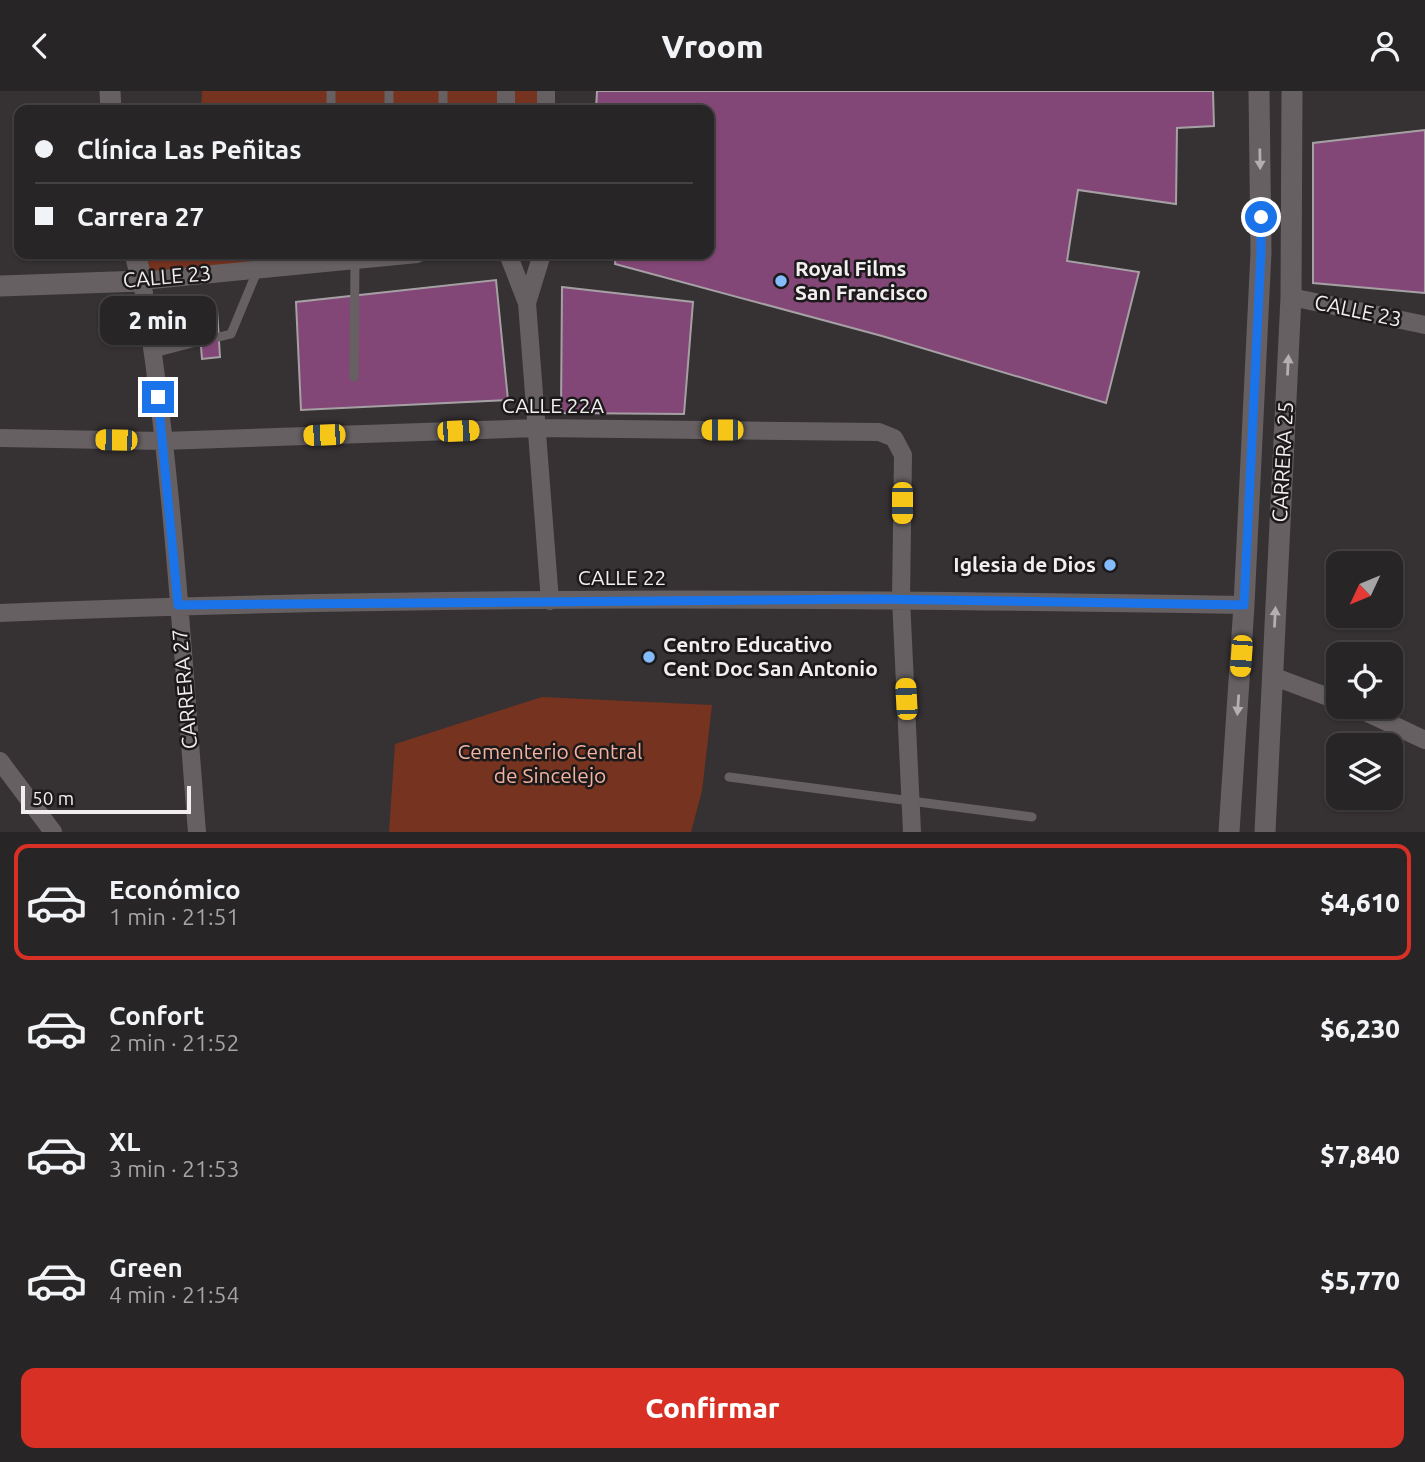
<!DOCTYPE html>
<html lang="es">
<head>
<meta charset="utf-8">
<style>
	body { margin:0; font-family:Ubuntu,sans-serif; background:#302d2e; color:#f1f3f6; height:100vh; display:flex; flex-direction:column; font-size:26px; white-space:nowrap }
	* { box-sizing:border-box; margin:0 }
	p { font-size:23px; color:#a5a5a7 }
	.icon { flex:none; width:38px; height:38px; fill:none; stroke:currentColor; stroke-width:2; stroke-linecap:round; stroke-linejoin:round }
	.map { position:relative; height:741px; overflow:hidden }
	.drawer { display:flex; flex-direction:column; background:#282526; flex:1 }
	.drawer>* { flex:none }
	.banner { position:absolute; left:14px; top:14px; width:700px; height:154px; border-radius:14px; box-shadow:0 2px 5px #0004,0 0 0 2px #444243; display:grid; align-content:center; height:154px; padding:0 21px; background:#282526 }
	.needle { width:46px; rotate:226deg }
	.buttons { position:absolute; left:1326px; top:460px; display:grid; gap:14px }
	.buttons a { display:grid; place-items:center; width:77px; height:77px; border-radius:14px; background:#282526; box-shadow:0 2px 5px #0004,0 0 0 2px #444243; font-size:35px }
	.scale { position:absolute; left:21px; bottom:18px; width:170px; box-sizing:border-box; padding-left:7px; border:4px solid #f2eeef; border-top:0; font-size:19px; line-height:24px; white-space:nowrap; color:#f2eeef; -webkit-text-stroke:5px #1c191a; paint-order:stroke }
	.end { position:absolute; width:32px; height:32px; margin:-16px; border:9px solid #1a73e8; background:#fff; box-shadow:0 0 0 4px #fff }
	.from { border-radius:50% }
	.bubble { position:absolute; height:49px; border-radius:14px; background:#282526; box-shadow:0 2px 5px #0004,0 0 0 2px #444243; font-size:23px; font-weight:800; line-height:49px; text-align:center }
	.car { position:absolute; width:21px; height:42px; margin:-21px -10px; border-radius:9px; box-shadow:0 0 5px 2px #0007; background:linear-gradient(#f5c518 24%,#345 0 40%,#f5c518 0 76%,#345 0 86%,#f5c518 0) }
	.banner b { display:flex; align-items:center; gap:24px; height:66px; font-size:26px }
	.banner b+b { border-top:2px solid #444243 }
	.banner i { width:18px; height:18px; background:#f1f3f6 }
	ul { padding:12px 0 0; list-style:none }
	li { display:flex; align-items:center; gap:21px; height:116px; margin:0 14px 10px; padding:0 7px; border:4px solid transparent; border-radius:14px }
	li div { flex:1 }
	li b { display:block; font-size:26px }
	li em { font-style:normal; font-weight:800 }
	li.on { border-color:#d93025 }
	li>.icon { width:63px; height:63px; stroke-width:1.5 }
	.cta { display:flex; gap:14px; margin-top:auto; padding:14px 21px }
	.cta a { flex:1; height:80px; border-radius:14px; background:#d93025; color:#fff; font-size:28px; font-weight:800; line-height:80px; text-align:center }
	header { display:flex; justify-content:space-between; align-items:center; height:91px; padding:0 21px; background:#282526; font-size:32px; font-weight:800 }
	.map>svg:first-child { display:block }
	.green { fill:#76331f }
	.building { fill:#834777; stroke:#a5a0a4; stroke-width:2 }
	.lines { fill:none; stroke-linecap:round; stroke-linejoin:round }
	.lane { stroke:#666062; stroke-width:9 }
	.street { stroke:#666062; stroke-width:18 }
	.secondary { stroke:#666062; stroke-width:21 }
	.oneway { fill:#b3aeb0 }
	.route { stroke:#1a73e8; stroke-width:9 }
	.poi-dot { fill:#84bbfb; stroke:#1c191a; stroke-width:2.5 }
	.labels { text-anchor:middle; stroke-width:5; stroke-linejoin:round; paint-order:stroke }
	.poi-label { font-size:21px; font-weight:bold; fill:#f2eeef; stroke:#1c191a; text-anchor:start }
	.street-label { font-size:21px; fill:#f2eeef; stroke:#1c191a }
	.park-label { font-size:21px; fill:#f4b3a0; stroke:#1c191a }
</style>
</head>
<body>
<header><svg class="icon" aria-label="back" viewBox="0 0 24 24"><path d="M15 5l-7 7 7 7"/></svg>Vroom<svg class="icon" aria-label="person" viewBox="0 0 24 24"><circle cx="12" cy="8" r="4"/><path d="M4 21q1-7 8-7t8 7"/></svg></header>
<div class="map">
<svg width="1425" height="741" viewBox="0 0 1425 741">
	<rect width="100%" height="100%" fill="#363132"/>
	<!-- green -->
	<path class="green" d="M202,0H546V19H201Z
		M136,163H417L142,190Z
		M542,606L712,614L702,700L691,741H389L395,653Z"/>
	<!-- building -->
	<path class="building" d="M597,0H1213L1214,35L1177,37L1176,113L1078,99L1067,170L1139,181L1106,312L882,245L615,173L616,163H709V19H596Z
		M1425,39V202L1313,192V52Z
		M496,189L508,309L301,319L296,211Z
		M562,196L693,211L684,323L561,322Z
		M217,218L220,266L202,268L198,219Z"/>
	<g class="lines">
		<!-- lane -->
		<path class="lane" d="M331,0V19
			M389,19V0
			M443,19V0
			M219,246L231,243L258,178
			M154,262L200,250
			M354,286L355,168
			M729,686L1032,726"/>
		<!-- street -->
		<path class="street" d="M506,19V0
			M546,19V0
			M508,163L527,212L550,510
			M1291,206L1425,234
			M527,212L542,163
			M0,347L163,350L538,337L879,341L894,347L903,364L901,508L912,741
			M0,522C414,504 830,507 1244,514
			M1272,585L1339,610
			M1355,616L1425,649
			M0,670L53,741
			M197,741C182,557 172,372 142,190L417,163"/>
		<!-- secondary -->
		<path class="secondary" d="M110,0L111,19
			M0,195L142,190L135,163
			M1229,741L1244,514L1261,161L1259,0
			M1265,741L1291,206L1292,0"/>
	</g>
	<!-- one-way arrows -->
	<defs><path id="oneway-solid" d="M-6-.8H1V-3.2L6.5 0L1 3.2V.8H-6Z" transform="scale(1.75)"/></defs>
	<g class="oneway">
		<use href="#oneway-solid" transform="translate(1260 68) rotate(89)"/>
		<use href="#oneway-solid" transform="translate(1288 274) rotate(-87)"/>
		<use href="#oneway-solid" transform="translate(1275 526) rotate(-87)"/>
		<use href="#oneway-solid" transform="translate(1238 614) rotate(94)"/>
	</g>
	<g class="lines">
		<!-- route -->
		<path class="route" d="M158,306L178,514L874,508L1244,514L1261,161V126"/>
	</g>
	<!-- markers -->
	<g class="poi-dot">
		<circle cx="781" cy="190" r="7"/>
		<circle cx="1110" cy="474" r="7"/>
		<circle cx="649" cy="566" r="7"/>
	</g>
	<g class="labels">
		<!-- poi labels -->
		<g class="poi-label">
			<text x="795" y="185">Royal Films<tspan x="795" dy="24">San Francisco</tspan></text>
			<text x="1096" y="481" text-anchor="end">Iglesia de Dios</text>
			<text x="663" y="561">Centro Educativo<tspan x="663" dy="24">Cent Doc San Antonio</tspan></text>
		</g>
		<!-- street labels -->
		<g class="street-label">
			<text transform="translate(167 186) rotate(-5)" y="7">CALLE 23</text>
			<text transform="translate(1358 220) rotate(12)" y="7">CALLE 23</text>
			<text x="553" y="322">CALLE 22A</text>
			<text transform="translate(1283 371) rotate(-87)" y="7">CARRERA 25</text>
			<text x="622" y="494">CALLE 22</text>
			<text transform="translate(185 598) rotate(-95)" y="7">CARRERA 27</text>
		</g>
		<!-- park labels -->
		<g class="park-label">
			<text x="550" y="668">Cementerio Central<tspan x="550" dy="24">de Sincelejo</tspan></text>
		</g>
	</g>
</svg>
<div class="buttons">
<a><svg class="needle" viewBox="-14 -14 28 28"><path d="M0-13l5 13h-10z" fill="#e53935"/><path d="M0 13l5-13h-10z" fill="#a5a5a7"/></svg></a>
<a><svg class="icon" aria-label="locate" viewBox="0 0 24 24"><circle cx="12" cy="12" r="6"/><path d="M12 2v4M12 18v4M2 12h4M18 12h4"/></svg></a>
<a><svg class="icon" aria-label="layers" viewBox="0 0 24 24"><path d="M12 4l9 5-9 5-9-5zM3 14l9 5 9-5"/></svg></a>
</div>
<div class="scale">50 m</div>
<i class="end from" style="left:1261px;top:126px"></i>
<i class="end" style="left:158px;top:306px"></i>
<div class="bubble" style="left:100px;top:205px;width:116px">2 min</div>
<i class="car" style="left:722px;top:339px;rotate:270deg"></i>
<i class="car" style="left:458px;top:340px;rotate:88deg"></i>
<i class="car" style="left:324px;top:344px;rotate:268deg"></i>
<i class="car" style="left:116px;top:349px;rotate:271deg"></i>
<i class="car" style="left:902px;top:412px;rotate:180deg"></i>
<i class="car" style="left:1241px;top:565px;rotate:184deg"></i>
<i class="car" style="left:906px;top:608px;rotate:357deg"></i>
<div class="banner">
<b><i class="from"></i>Clínica Las Peñitas</b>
<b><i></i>Carrera 27</b>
</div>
</div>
<section class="drawer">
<ul>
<li class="on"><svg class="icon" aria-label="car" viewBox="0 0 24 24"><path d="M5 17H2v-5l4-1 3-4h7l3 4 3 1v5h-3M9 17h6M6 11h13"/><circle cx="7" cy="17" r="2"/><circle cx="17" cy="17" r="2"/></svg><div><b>Económico</b><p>1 min · 21:51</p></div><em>$4,610</em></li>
<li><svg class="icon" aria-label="car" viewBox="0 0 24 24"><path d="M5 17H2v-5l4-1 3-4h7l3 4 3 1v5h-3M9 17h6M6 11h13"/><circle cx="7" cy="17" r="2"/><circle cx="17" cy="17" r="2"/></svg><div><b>Confort</b><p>2 min · 21:52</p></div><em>$6,230</em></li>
<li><svg class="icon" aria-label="car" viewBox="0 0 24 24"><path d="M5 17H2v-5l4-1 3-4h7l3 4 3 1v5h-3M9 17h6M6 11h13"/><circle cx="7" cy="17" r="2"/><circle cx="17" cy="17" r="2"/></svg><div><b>XL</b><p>3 min · 21:53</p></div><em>$7,840</em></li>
<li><svg class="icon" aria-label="car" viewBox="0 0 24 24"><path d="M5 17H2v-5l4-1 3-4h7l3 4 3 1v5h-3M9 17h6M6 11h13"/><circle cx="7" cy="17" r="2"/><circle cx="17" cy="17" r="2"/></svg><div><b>Green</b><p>4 min · 21:54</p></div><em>$5,770</em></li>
</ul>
<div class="cta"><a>Confirmar</a></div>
</section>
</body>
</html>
